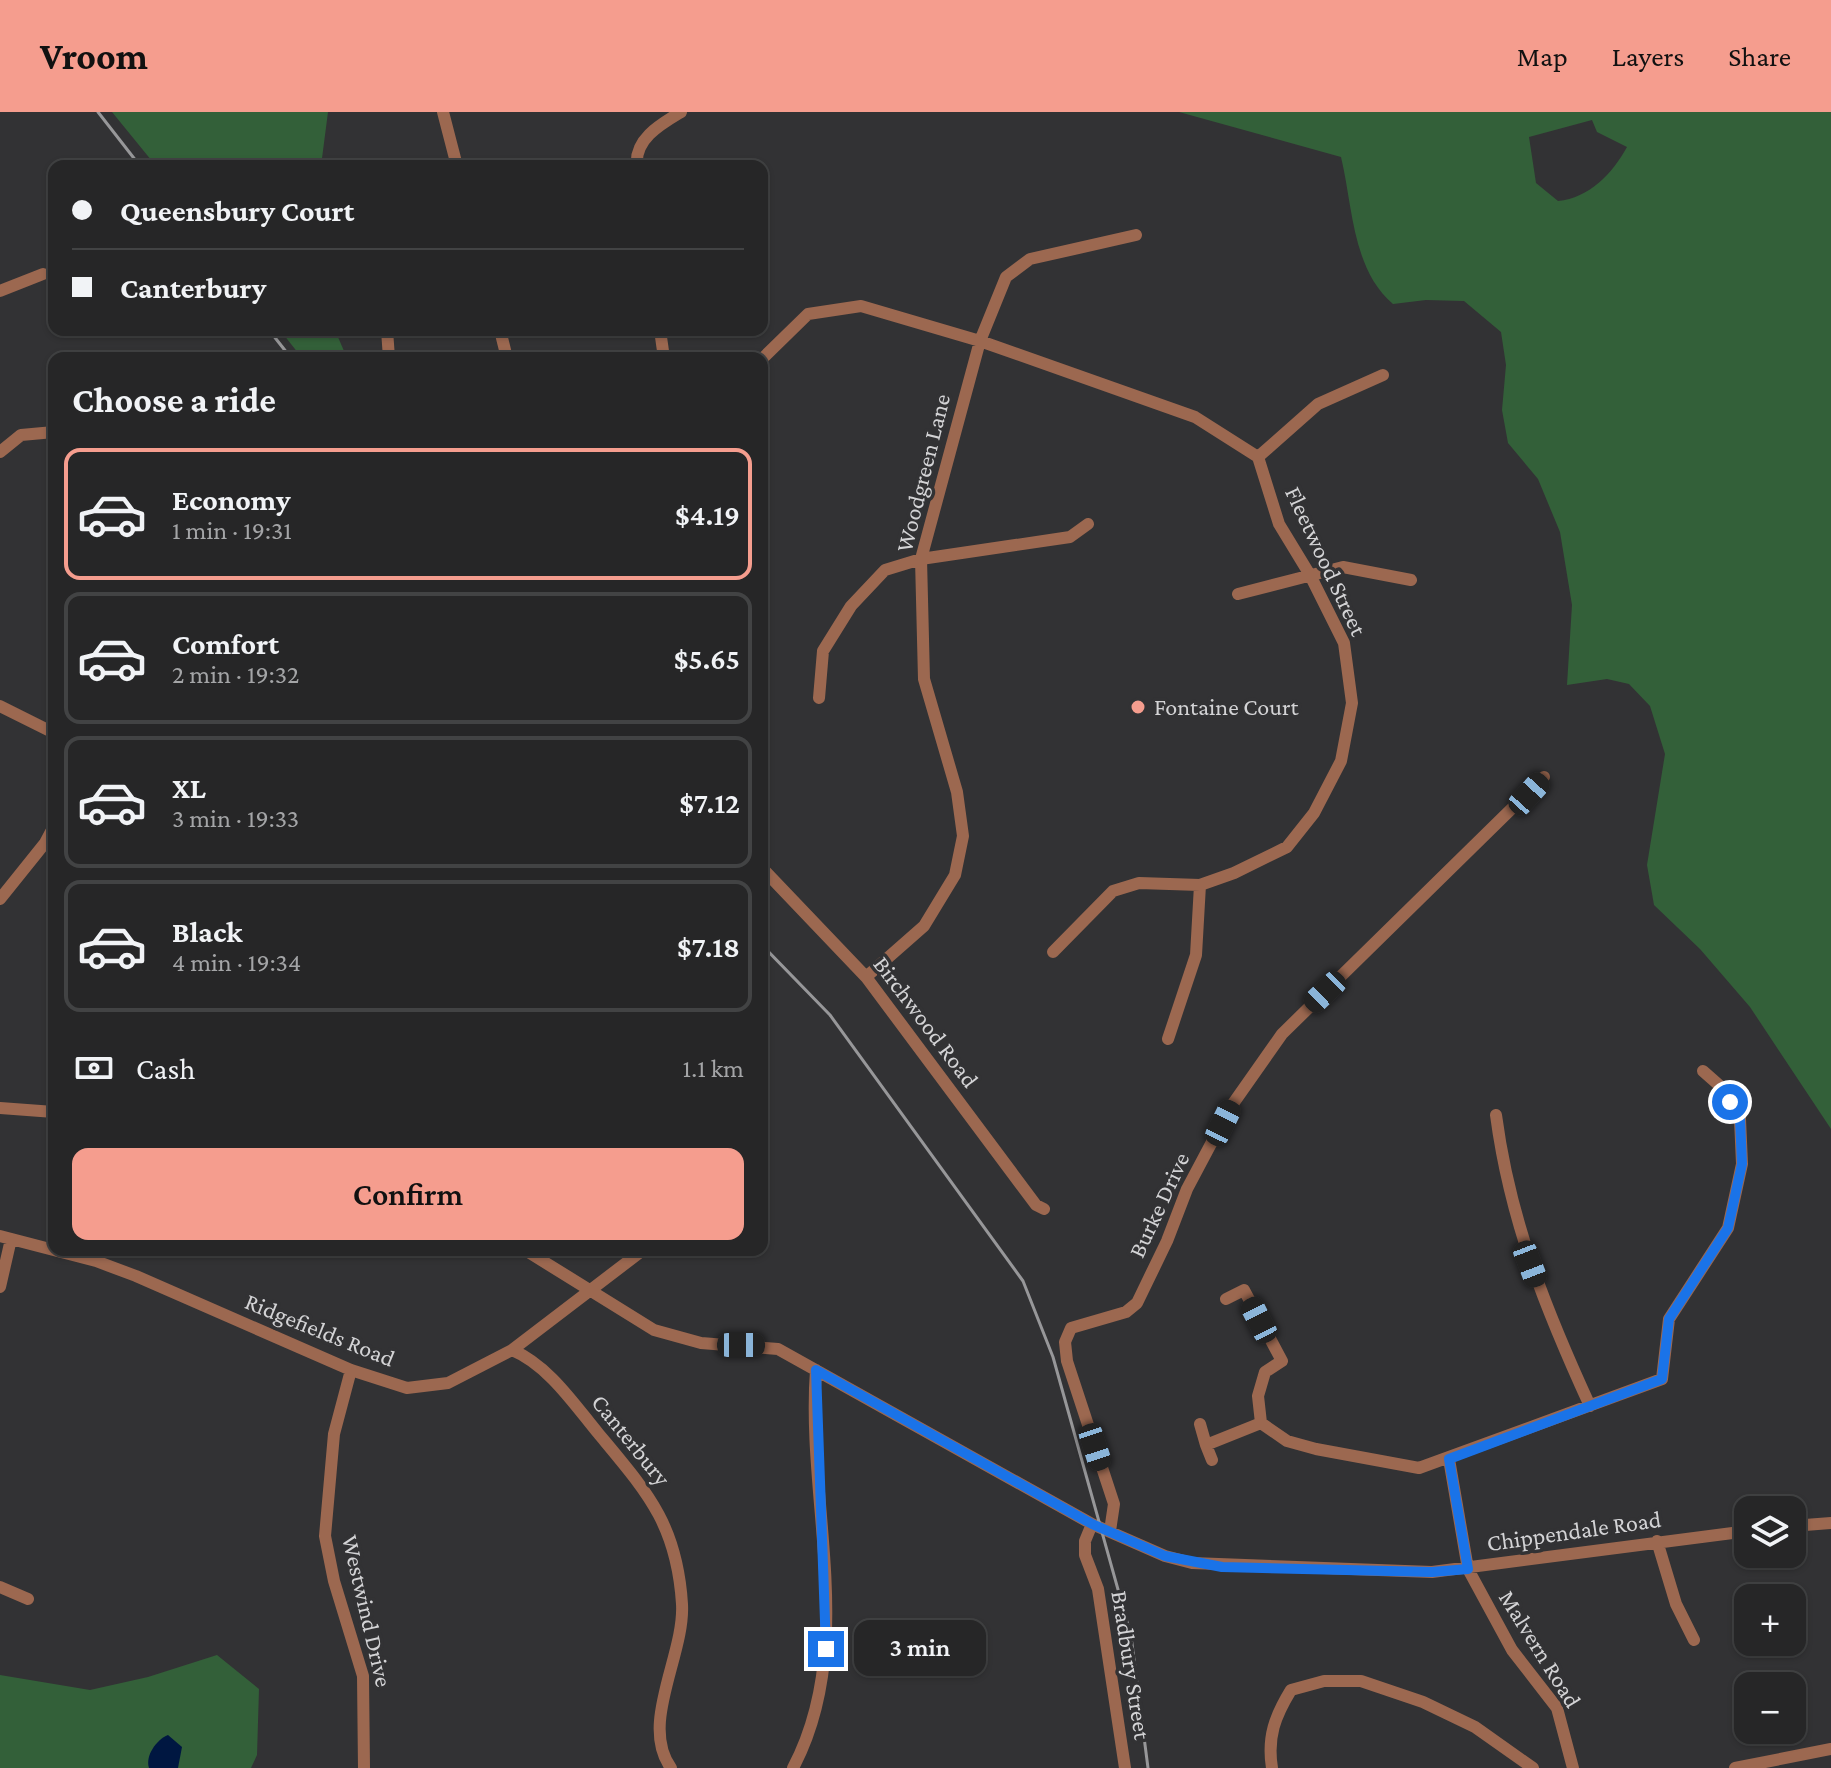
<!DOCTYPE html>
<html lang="en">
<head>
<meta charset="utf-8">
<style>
	body { margin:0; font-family:"Crimson Pro",serif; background:#323233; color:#f1f3f6; height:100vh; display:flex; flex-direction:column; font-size:30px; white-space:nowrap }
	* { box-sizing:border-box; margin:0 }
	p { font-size:26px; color:#a4a5a7 }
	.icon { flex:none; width:44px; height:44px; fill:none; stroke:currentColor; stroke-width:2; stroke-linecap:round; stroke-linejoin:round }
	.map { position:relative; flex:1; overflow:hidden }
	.details { position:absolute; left:48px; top:240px; width:720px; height:904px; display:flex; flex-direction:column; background:#262627; border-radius:16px; box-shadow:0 2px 6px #0004,0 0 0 2px #424344 }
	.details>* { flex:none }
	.banner { position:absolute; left:48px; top:48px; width:720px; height:176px; border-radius:16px; box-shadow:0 2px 6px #0004,0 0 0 2px #424344; display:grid; align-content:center; height:176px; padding:0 24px; background:#262627 }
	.tools { position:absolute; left:1734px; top:1384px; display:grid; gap:16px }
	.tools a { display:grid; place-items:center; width:72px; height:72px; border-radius:16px; background:#262627; box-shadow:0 2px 6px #0004,0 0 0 2px #424344; font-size:40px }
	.end { position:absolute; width:36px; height:36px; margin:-18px; border:10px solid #1a73e8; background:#fff; box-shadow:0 0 0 4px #fff }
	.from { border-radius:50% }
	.bubble { position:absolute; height:56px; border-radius:16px; background:#262627; box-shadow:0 2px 6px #0004,0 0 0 2px #424344; font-size:26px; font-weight:600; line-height:56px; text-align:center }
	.car { position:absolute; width:24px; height:48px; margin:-24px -12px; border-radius:10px; box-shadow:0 0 6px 2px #0007; background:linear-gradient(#222 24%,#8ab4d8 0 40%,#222 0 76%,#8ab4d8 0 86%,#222 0) }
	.banner b { display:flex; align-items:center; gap:28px; height:76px; font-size:30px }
	.banner b+b { border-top:2px solid #424344 }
	.banner i { width:20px; height:20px; background:#f1f3f6 }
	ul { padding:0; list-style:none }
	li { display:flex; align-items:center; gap:24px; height:132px; margin:0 16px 12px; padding:0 8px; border:4px solid #424344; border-radius:16px }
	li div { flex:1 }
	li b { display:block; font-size:30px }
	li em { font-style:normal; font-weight:600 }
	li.active { border-color:#f59d8e }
	li>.icon { width:72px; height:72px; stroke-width:1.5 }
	h2 { padding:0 24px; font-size:36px; line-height:96px }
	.pay { display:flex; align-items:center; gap:20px; height:88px; padding:0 24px; font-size:30px }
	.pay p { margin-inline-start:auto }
	.action { display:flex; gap:16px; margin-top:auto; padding:16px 24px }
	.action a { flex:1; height:92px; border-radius:16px; background:#f59d8e; color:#111; font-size:32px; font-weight:600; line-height:92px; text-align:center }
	header { display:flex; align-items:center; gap:48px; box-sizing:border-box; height:112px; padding:0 40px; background:#f59d8e; color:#111 }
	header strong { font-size:38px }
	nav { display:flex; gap:44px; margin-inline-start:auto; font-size:28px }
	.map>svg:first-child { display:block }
	.green { fill:#336039; fill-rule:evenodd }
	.water { fill:#001741 }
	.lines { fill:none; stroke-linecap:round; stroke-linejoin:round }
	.minor { stroke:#9c6850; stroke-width:12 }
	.rail { stroke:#979799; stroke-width:3 }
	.route { stroke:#1a73e8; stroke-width:10 }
	.poi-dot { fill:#f59d8e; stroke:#323234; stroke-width:3 }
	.labels { text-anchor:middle; stroke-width:7; stroke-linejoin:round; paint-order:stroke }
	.street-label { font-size:24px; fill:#d3d3d5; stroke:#323234 }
	.poi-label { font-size:24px; fill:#d3d3d5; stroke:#323234; text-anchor:start }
</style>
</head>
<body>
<header>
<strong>Vroom</strong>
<nav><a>Map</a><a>Layers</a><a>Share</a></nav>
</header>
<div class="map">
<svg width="1831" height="1656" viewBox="0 0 1831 1656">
	<rect width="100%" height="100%" fill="#323234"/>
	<!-- green -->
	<path class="green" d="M112,0H328L321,54H156Z
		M1179,0H1831V1017L1750,895L1700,837L1654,793L1647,753L1665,642L1650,594L1629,572L1607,567L1567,573L1572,493L1560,420L1538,367L1508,331L1502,298L1506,253L1501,220L1464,189L1426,188L1393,192C1352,157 1353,95 1341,45ZM1592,8L1597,20L1627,35C1612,62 1589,86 1558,89L1536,71L1529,25Z
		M280,218H335L347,246H302Z
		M217,1543L259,1577L257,1643L251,1656H0V1563L90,1578L148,1565Z"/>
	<!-- water -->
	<path class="water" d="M168,1623L182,1635L178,1656H149C145,1644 156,1628 168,1623Z"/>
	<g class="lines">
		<!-- minor -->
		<path class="minor" d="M443,0L457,54
			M637,54C634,27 661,12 681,0
			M0,179L43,162
			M387,218L389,246
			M500,218L507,246
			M660,218L664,246
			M762,247L808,202L861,194L980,229L1195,305L1258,345L1279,412L1310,463L1344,531L1352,591L1341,649L1314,701L1287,735L1234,761L1200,773L1139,771L1113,779L1053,840
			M0,340L21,323L54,320
			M1258,345L1318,292L1383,263
			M1238,482L1343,455L1411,468
			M819,586L823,539L851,494L885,458L921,447L1070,425L1088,412
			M0,594L54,621
			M762,756L866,865L1036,1093L1044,1097
			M0,787L45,731L54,714
			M866,865L924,814L955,763L963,724L957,680L924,567L921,447L980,229L1006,165L1030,147L1136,123
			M1168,927L1196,843L1200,773
			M0,996L54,1000
			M1496,1003C1510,1109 1546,1198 1590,1294
			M0,1124L96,1149L136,1164L351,1258L407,1276L448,1271L512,1238L643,1138
			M525,1138L654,1218L701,1231L778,1237L1092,1412L1165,1444L1192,1451L1432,1460L1748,1419
			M0,1175L11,1127
			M1226,1187L1244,1178L1282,1249L1265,1260L1258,1284L1261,1311
			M512,1238C548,1253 574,1292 598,1321C647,1380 677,1412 682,1492C685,1543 639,1612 671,1656
			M351,1258L334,1322L325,1424L334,1469L363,1564L364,1656
			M1261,1311L1287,1329L1316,1337L1419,1356L1662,1267L1669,1207L1728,1116L1742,1052L1740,1007L1720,974L1703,959
			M1200,1312L1206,1333
			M1449,1347L1468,1457L1512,1538L1557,1596L1573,1656
			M1212,1348L1206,1333L1261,1311
			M1092,1412L1085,1429V1443L1098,1477L1125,1656
			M1792,1414L1831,1411
			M1110,1419L1114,1392L1067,1249L1065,1230L1071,1216L1126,1200L1137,1191L1167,1129L1187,1077L1230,996L1282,922L1544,665
			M1657,1429L1676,1492L1694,1528
			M0,1475L28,1487
			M793,1656C858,1533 806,1390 816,1258
			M1272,1656C1267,1625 1275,1604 1291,1578L1324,1569H1361L1423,1590L1475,1615L1533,1656
			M1735,1656L1831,1637"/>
		<!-- rail -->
		<path class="rail" d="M98,0L140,54
			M269,218L291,246
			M762,833L830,903L1023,1169L1053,1245L1131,1524L1148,1656"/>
	</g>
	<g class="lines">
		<!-- route -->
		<path class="route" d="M826,1537L816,1258L1092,1412L1165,1444L1222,1455L1432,1460L1468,1457L1449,1347L1662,1267L1669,1207L1728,1116L1742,1052L1740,1007L1730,990"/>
	</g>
	<!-- markers -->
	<circle class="poi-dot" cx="1138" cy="595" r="8"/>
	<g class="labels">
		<!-- street labels -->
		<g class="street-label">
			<text transform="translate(923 361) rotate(-76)" y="8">Woodgreen Lane</text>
			<text transform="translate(1326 449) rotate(65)" y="8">Fleetwood Street</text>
			<text transform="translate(926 910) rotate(53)" y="8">Birchwood Road</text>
			<text transform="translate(1159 1093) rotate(-65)" y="8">Burke Drive</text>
			<text transform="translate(320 1218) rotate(22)" y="8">Ridgefields Road</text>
			<text transform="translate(631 1328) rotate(51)" y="8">Canterbury</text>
			<text transform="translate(1574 1419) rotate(-8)" y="8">Chippendale Road</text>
			<text transform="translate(367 1499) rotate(77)" y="8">Westwind Drive</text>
			<text transform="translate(1540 1537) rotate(58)" y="8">Malvern Road</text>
			<text transform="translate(1131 1553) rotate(81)" y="8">Bradbury Street</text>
		</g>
		<!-- poi labels -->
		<g class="poi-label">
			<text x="1154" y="603">Fontaine Court</text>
		</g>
	</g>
</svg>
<div class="tools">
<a><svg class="icon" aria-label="layers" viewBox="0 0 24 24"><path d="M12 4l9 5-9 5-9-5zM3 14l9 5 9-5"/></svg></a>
<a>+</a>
<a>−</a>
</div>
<i class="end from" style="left:1730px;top:990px"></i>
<i class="end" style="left:826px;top:1537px"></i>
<div class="bubble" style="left:854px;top:1508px;width:132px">3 min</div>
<i class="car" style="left:1529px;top:682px;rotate:42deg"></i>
<i class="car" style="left:1325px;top:880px;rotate:226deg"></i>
<i class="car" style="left:1223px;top:1011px;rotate:26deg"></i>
<i class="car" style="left:1530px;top:1152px;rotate:159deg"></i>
<i class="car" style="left:1259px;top:1208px;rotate:333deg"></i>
<i class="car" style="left:741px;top:1233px;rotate:90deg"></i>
<i class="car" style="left:1095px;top:1335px;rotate:162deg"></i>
<div class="banner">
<b><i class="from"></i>Queensbury Court</b>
<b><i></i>Canterbury</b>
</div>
<section class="details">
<h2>Choose a ride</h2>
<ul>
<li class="active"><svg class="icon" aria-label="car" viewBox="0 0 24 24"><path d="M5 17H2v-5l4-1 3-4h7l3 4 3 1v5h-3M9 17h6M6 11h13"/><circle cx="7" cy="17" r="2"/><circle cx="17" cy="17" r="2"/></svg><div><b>Economy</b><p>1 min · 19:31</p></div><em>$4.19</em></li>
<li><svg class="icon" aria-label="car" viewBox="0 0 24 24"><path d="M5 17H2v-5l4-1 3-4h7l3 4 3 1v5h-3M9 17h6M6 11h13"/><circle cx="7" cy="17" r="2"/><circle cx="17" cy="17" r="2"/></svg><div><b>Comfort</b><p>2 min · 19:32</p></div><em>$5.65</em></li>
<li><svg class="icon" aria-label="car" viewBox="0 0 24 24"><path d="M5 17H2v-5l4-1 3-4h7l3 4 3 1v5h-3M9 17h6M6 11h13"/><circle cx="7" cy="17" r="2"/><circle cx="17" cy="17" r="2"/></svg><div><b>XL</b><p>3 min · 19:33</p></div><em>$7.12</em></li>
<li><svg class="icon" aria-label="car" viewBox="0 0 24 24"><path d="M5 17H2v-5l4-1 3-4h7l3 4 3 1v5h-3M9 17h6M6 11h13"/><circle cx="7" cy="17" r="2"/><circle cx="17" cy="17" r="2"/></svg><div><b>Black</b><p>4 min · 19:34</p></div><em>$7.18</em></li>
</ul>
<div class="pay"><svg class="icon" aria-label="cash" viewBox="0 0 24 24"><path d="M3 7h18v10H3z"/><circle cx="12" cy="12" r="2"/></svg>Cash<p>1.1 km</p></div>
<div class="action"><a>Confirm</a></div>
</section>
</div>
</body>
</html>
